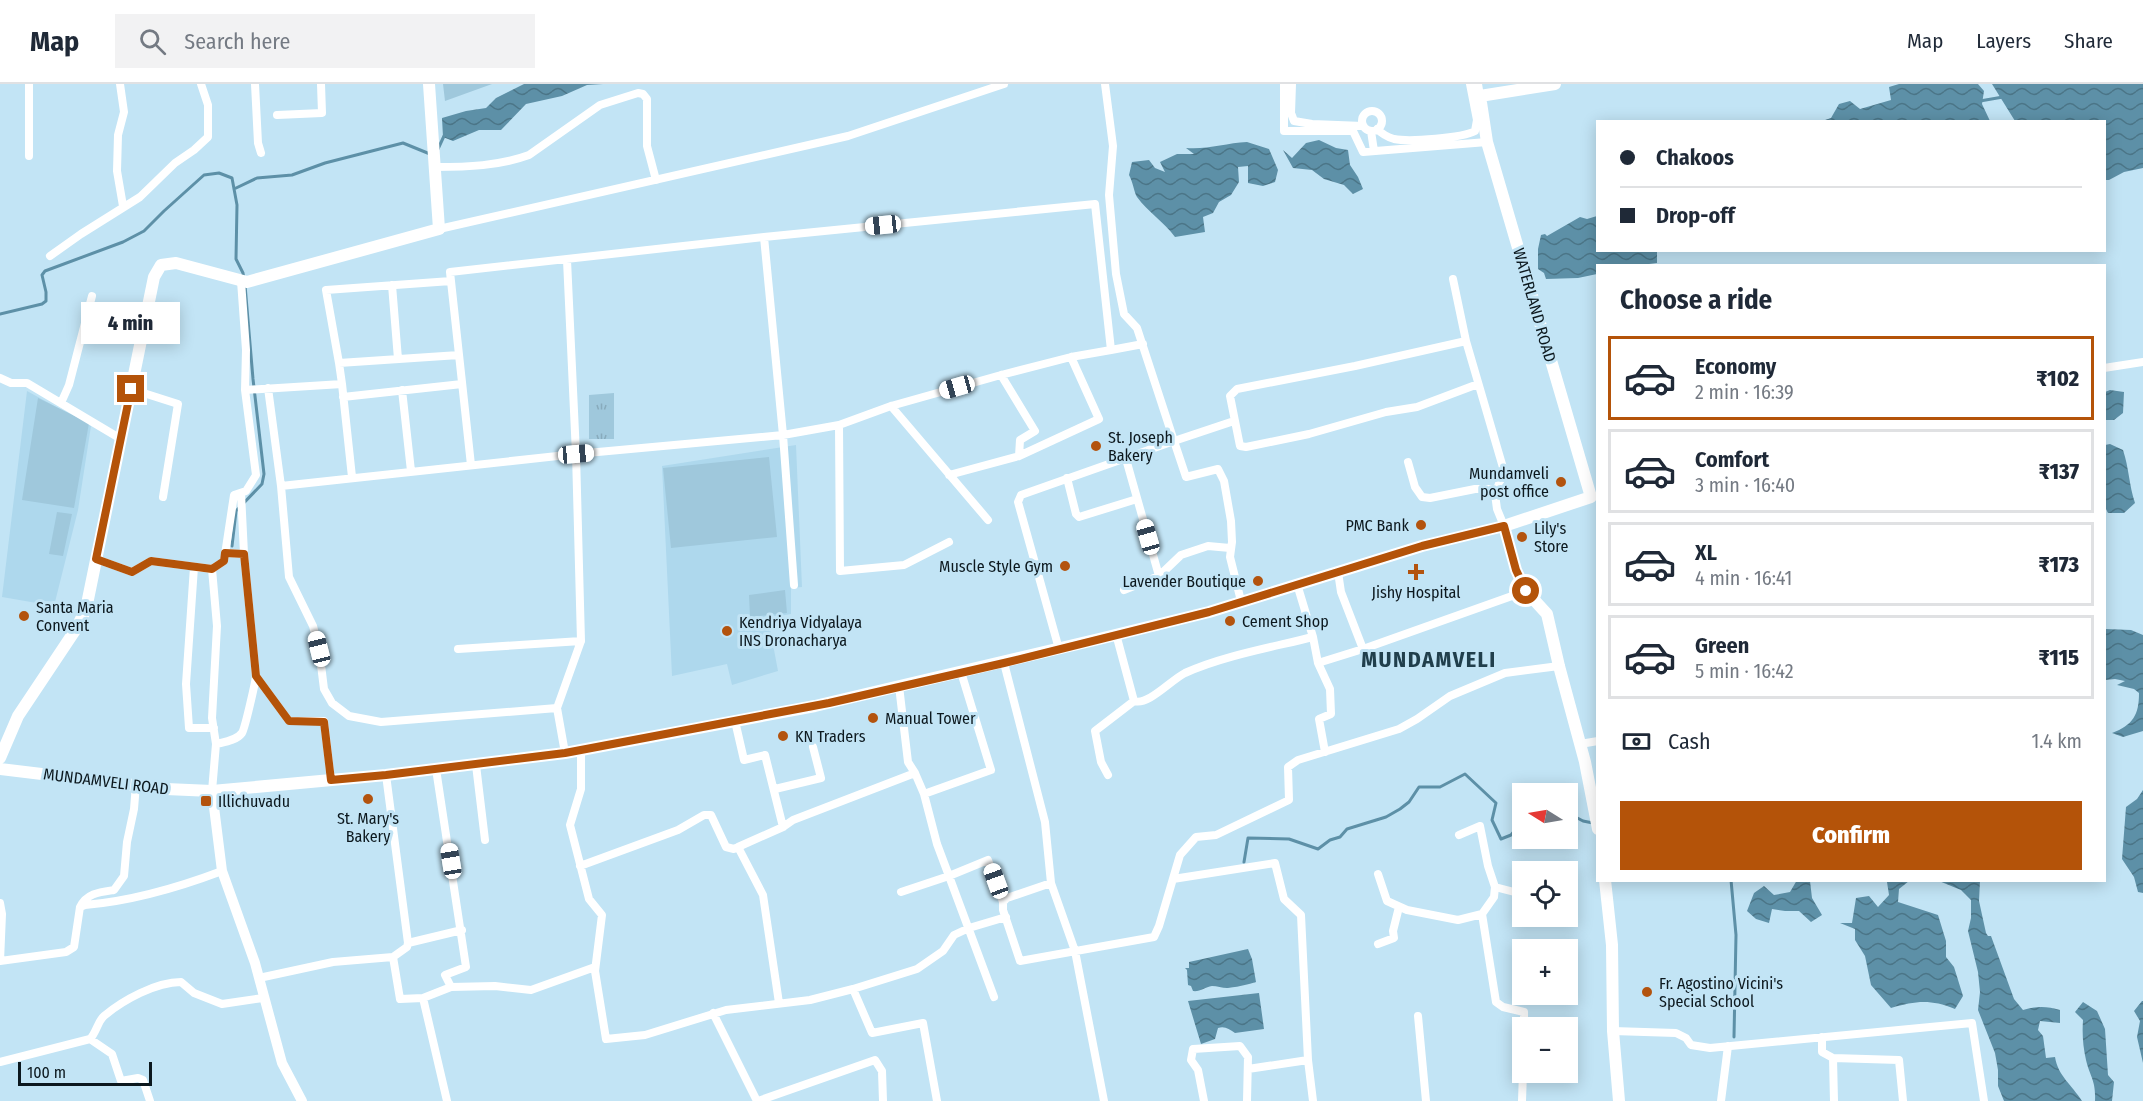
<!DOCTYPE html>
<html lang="en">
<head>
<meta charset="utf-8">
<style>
	body { margin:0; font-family:"Fira Sans Condensed",sans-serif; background:#f2f2f3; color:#1f2937; height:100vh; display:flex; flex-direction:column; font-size:22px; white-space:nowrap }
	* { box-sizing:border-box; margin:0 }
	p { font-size:20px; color:#747a83 }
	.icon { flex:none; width:33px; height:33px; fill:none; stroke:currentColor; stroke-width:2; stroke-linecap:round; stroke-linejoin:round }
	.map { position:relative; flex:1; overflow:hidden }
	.details { position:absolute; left:1596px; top:180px; width:510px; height:618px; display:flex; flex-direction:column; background:#fff; border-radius:0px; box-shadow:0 3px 15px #0003 }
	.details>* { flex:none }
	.banner { position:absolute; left:1596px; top:36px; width:510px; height:132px; border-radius:0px; box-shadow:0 3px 15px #0003; display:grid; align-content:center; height:132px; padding:0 24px; background:#fff }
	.needle { width:39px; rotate:281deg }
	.tools { position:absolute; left:1512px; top:699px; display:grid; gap:12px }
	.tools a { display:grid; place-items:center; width:66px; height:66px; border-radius:0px; background:#fff; box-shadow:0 3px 15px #0003; font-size:30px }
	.scale { position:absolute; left:18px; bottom:15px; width:134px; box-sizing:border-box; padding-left:6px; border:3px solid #0c181e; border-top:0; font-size:16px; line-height:21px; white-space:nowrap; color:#0c181e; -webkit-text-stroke:4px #c2e4f5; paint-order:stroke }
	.end { position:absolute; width:27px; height:27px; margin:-14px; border:8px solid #b45309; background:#fff; box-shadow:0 0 0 3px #fff }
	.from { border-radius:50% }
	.bubble { position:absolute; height:42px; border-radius:0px; background:#fff; box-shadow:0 3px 15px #0003; font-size:20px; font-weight:800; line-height:42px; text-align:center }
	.car { position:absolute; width:18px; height:36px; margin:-18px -9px; border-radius:8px; box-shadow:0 0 4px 2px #0007; background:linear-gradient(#fff 24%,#345 0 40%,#fff 0 76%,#345 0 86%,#fff 0) }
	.banner b { display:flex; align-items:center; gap:21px; height:57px; font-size:22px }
	.banner b+b { border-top:2px solid #e0e1e3 }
	.banner i { width:15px; height:15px; background:#1f2937 }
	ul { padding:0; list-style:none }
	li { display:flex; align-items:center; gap:18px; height:84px; margin:0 12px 9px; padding:0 12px; border:3px solid #e0e1e3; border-radius:0px }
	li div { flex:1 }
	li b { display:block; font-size:22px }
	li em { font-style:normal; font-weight:800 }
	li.selected { border-color:#b45309 }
	li>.icon { width:54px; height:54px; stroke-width:1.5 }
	h2 { padding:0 24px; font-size:27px; line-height:72px }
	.pay { display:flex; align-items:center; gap:15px; height:66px; padding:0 24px; font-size:22px }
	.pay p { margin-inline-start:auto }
	.action { display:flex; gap:12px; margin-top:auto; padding:12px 24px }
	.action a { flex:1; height:69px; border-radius:0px; background:#b45309; color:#fff; font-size:24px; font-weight:800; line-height:69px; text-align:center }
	header { display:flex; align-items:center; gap:36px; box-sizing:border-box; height:84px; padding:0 30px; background:#fff; border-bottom:2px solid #e0e1e3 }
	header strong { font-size:28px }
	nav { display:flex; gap:33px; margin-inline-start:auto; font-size:21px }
	.search { width:420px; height:54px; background:#f2f2f3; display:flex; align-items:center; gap:15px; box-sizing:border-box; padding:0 21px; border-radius:0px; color:#747a83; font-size:22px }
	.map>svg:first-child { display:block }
	.built { fill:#aed8ed }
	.grass { fill:url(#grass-tufts) }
	.pitch { fill:#9fc8dc }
	.water { fill:url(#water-waves) }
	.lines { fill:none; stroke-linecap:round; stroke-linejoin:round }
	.stream { stroke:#5d90a7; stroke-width:3 }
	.minor { stroke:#fff; stroke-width:8 }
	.tertiary { stroke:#fff; stroke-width:10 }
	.secondary { stroke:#fff; stroke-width:12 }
	.route { stroke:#b45309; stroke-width:8 }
	.poi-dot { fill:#b3530e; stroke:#c2e4f5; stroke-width:2 }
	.labels { text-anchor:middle; stroke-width:6; stroke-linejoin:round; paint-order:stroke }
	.street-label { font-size:16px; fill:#0c181e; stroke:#c2e4f5 }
	.poi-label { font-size:16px; fill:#0c181e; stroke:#c2e4f5; text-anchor:start }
	.district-label { font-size:22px; font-weight:bold; letter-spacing:1.5px; fill:#213f4c; stroke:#c2e4f5 }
</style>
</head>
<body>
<header>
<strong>Map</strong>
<div class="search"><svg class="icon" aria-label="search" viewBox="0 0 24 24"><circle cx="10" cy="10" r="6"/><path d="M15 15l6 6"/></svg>Search here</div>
<nav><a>Map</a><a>Layers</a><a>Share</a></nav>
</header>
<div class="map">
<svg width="2143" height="1017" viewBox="0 0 2143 1017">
	<defs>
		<pattern id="grass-tufts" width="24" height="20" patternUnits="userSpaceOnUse" patternTransform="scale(1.5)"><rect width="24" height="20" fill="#9fc8dc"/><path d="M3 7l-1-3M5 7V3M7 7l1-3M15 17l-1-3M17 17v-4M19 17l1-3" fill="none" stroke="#88abbc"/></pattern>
		<pattern id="water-waves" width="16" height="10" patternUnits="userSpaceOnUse" patternTransform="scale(1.5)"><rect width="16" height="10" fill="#5d90a7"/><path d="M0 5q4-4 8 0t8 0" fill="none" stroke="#4b7587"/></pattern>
	</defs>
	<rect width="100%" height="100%" fill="#c2e4f5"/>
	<!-- built -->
	<path class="built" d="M27,307L91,342L78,426L54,522L2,513Z
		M796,361L802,503L791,504V530L768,534L778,587L732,601L727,580L672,592L662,382Z"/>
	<!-- grass -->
	<path class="grass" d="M614,309V355H589V311Z"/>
	<!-- pitch -->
	<path class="pitch" d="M443,0H492L445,17Z
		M38,314L89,339L74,424L22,416Z
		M769,373L777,453L671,464L663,384Z
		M57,428L72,430L63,472L49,470Z
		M785,506L787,529L750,533L749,511Z"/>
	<!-- water -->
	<path class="water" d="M524,0H603L587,1L562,12L526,20L501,46H479L453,57L443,53L442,34L466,27L486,24L496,14Z
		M1899,0H1978L1984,7L1982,20L1990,37H1822L1831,34L1839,20L1850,17L1860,25L1891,16L1889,3Z
		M1992,0H2143V84L2124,88L2109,96H2105L2104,38L2015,37Z
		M1319,56L1336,64L1348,66L1350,81L1358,93L1363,105L1353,110L1344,101L1324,95L1312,86L1293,84L1283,66L1292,74L1306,59Z
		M1247,58L1269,65L1278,86L1275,98L1263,102L1248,99V82L1238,83L1239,98L1231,111L1219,118L1213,129L1203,133L1205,148L1175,153C1164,138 1148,128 1137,113C1134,108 1133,98 1129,91L1132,78L1149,76L1155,84L1165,88L1160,78L1177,70H1194L1186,64C1206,66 1226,59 1247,58Z
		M1597,132L1598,166L1657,167V179L1641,181L1598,182L1597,190L1578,194L1546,195L1544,189L1538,185V165L1541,151L1545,150L1547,152L1580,133L1587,135Z
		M2110,306L2124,308L2123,329L2114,336H2105V308Z
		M2110,360L2123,366C2129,384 2129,401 2135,419L2124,429H2108L2105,423V361Z
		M2105,545L2131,546L2143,551V647L2123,653L2112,649C2133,641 2139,631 2139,609L2134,605L2117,601L2125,597L2115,595L2105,596Z
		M2143,706V809L2138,808L2134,793L2122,775L2126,723L2137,715Z
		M1797,796L1810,797L1812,814L1822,831L1811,838L1799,827H1785L1772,825L1769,839L1756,835L1747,827L1754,809L1764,802L1774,811L1790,808Z
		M1880,797H1909L1899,805L1898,818L1938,831L1946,857V873L1954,883L1963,912L1955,925C1930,915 1916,917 1891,924L1871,901L1865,872L1855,856V845L1840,839H1852L1856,814L1869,812L1878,823L1889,811L1887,798Z
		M1939,797H1980L1979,817L1986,849L1988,852H1991L2014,915L2023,926C2036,922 2047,922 2060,926V939L2040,937L2038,946L2043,952L2046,974L2055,973C2058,992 2072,1001 2082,1017H2004L1998,1002V986L1995,969L1978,926L1980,908L1978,888L1968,847L1971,834V816L1961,806Z
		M1248,865L1252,875L1256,898C1251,900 1232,904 1227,904C1222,904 1217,902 1212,902C1205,903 1200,908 1193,907L1191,902L1188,901L1187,886L1185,884H1189V878Z
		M1259,909L1264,945L1235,949C1229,945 1225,942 1218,944L1215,955L1201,960L1188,917Z
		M2142,917H2143V979L2137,953L2140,937L2134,927Z
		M2083,918L2097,927L2105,945L2108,991L2114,998L2112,1017H2095C2096,996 2090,993 2086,976C2083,963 2082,950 2083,936L2075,928Z"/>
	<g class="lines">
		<!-- stream -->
		<path class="stream" d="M1980,17L2003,13
			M438,65L444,52
			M234,105L257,94L292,91L325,79L403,59L430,70
			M0,230L42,220L46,217V208L42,191L45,187L123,158L144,147L164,127L204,91L219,89L232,94L237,121L236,175L243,189L244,195
			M232,462L236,427L262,400L264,390L253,295L245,201
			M1568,729L1583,737L1593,739
			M1244,778L1248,754L1289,755L1318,765L1330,756L1340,753L1347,745L1386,733L1400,725L1409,718L1419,703H1440L1465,690L1496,719L1492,736L1501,755L1511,751L1522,738
			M1731,796L1736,851L1734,953"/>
		<!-- minor -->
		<path class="minor" d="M29,0V72
			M120,0L124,28L118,51L117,87L123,122
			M255,0L258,59L261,69
			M1284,0V47H1353L1363,68L1487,58
			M1292,0L1291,29L1294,37L1312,40L1363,42
			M1478,0L1480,12
			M1362 37a10 10 0 1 1 20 0a10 10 0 1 1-20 0Z
			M277,31L322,29L321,0
			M1377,45C1382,50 1387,53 1394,55C1410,58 1462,54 1475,47L1477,36L1470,0
			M1371,47L1374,67
			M435,83C467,83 499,82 529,71L600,21L638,9L643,10L647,15V62L656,96
			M439,145L848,52L1004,0
			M764,153L783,351L794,501
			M50,172L81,150L140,113L175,79L194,66L208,53V21L201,0
			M1453,195L1466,257
			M392,201L398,275
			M1111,266L1143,260
			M339,279L326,206L451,197
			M2104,284L2143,278
			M0,294L11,299H27L121,355
			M342,300L352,393
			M1478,300L1417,323L1386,328L1309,350L1246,363L1240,362L1230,312L1237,305L1355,282L1466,257L1504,387L1495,410L1497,425L1504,442
			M268,304L281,402
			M131,305L178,320L163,413
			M245,306L342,300L339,279L459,271
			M402,306L411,387
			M343,313L462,300
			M61,319L69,301L92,212
			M891,322L988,436
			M1234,337L1174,357L1186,393L1218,385L1224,397L1231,437L1232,458L1230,473L1241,517
			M839,341L840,487L904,481L949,458
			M1019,372L1099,335L1071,273
			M1126,375L1159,492
			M1408,378L1415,403L1422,413L1430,414L1475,405H1497
			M471,381L450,188L764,153L1095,120L1111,266L1071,273L1001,291L891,322L839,341L783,351L576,370L281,402L289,493L313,542L319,565L324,605L332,619L349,632L381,638L557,624
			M949,391L1019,372L1020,356L1035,347L1001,291
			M1067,394L1076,430L1079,433L1137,415
			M241,409L244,470
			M225,469L244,470L256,592L289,637H324L331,696
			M96,475L132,488L151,477L212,485L224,477L234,411L246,407L256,391L245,306L246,266L241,197
			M194,483L186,600L189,644H214
			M1338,488L1341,508L1363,565L1526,507
			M1124,506L1159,492L1181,471L1208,462L1230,464
			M1116,550L1134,617C1148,622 1171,596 1185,589C1222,572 1273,563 1313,553L1297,500
			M1313,553L1318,579L1363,565
			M458,565L581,557
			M1059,565L1018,418L1021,411L1174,357L1137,244L1124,230L1116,190L1109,111L1113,62L1105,0
			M1004,579L1045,738L1051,799L1075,867L1104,1017
			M1318,579L1330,605L1331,630L1319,635L1325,668
			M735,637L744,676L765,671L783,743
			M216,660C224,658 236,657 242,649C245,644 255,600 256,592
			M1580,660L1598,657
			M581,666V705L570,741L589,815L602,831L595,887L606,955L645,951L726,926L810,916L853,905L872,949L923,939L937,1017
			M565,669L557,624L581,557L576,370L567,176
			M476,681L485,756
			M915,689L924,710
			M386,691L408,859L407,863L393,873L400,915L423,914L447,1017
			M1108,691L1101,678L1095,647L1134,617
			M775,705L821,694L813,663
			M212,707L216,660L212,634L217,542L212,485
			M580,782L678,746L704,731H711L726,763L734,765L738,763
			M1378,790L1387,817L1407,826L1458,836L1482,830L1494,813L1495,803L1488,782L1480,742L1459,751
			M1173,795L1275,779L1284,815L1301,831L1308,976L1313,1017
			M1051,799L1007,814L1003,818V826L1020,877L1154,853L1159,842L1180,771L1196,753L1216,751L1289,716L1288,683L1298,676L1399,645L1417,635L1450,612L1505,589L1559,582
			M1495,803L1522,810
			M901,808L949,792L937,760L924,710L991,686L961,588
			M0,819L2,830L0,877
			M80,823C87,809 100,808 114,806L124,792L127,758L134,725L136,700
			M1482,830L1496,918L1503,923L1524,928V944
			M408,859L462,846
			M1378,860L1394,854L1393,847L1399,823
			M0,877L66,868L74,863L80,823L85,821C133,817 177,804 222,787
			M259,894L333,878L393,873
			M451,903L495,902L531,906L595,883
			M853,905L917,885L943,867L954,851L969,844L1006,833
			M994,913L949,792L988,776L1003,818
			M423,914L451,903L445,891L466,883L436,685
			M779,919L763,811L738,763L783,743L793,736L915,689L908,678L899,602
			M713,929L757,1017
			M1418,932L1426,1017
			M1613,947L1676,949L1686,954L1691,961L1710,964L1972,939L1984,1017
			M1822,953V968L1833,974L1834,1017
			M90,955C96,949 98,937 104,932C123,916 156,898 181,898L194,909L222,920L263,914
			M1833,974L1899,976L1903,1017
			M0,978L90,955L112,970L121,997L138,994L143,996L150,1017
			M1248,985L1308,976
			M758,1017L875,976L882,987L883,1017
			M1204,1017L1198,986L1191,976L1193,965L1240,962L1248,973L1247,1017
			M1522,1017L1523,988
			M1721,1017L1728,962"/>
		<!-- tertiary -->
		<path class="tertiary" d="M212,707L222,787L255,879L282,979L302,1017"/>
		<!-- secondary -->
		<path class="secondary" d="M1504,442L1516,486L1526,507L1547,530L1559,582L1585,678L1598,745
			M0,674L18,632L76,545L86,525L154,193L161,181L176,179L247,198L439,145L429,0
			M0,685L166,705L212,707L386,691L565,669L815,622L1099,555L1209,528L1422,462L1504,442L1591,413L1487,58L1480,12L1555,0
			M1605,796L1612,861L1613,947L1619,1017"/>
	</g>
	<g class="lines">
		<!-- route -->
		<path class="route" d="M131,305L96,475L132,488L151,477L212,485L224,477L225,469L244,470L256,592L289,637L324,638L331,696L386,691L565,669L829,619L1004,579L1209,528L1422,462L1504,442L1516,486L1526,507"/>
	</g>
	<!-- markers -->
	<g class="poi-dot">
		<circle cx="1096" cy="362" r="6"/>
		<circle cx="1561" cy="398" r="6"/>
		<circle cx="1421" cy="441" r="6"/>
		<circle cx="1522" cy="453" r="6"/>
		<circle cx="1065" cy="482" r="6"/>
		<path d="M1413 479h6v6h6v6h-6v6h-6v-6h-6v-6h6z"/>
		<circle cx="1258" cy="497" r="6"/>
		<circle cx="24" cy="532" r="6"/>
		<circle cx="1230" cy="537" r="6"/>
		<circle cx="727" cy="547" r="6"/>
		<circle cx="873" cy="634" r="6"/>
		<circle cx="783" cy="652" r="6"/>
		<circle cx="368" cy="715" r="6"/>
		<rect x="200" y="711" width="12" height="12" rx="3"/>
		<circle cx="1647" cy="908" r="6"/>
	</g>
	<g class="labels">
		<!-- street labels -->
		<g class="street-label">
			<text transform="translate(1535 221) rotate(74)" y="6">WATERLAND ROAD</text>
			<text transform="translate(106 697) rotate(7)" y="6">MUNDAMVELI ROAD</text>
		</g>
		<!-- poi labels -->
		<g class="poi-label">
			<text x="1108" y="359">St. Joseph<tspan x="1108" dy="18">Bakery</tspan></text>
			<text x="1549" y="395" text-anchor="end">Mundamveli<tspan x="1549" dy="18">post office</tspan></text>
			<text x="1409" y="447" text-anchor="end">PMC Bank</text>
			<text x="1534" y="450">Lily's<tspan x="1534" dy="18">Store</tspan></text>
			<text x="1053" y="488" text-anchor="end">Muscle Style Gym</text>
			<text x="1246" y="503" text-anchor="end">Lavender Boutique</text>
			<text x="1416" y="514" text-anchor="middle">Jishy Hospital</text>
			<text x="36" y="529">Santa Maria<tspan x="36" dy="18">Convent</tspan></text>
			<text x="1242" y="543">Cement Shop</text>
			<text x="739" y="544">Kendriya Vidyalaya<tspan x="739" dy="18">INS Dronacharya</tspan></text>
			<text x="885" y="640">Manual Tower</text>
			<text x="795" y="658">KN Traders</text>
			<text x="218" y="723">Illichuvadu</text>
			<text x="368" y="740" text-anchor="middle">St. Mary's<tspan x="368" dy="18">Bakery</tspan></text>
			<text x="1659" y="905">Fr. Agostino Vicini's<tspan x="1659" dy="18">Special School</tspan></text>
		</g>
		<!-- district labels -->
		<g class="district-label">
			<text x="1429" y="583">MUNDAMVELI</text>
		</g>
	</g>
</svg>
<div class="tools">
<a><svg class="needle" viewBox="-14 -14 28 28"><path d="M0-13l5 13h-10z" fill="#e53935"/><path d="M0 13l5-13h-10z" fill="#747a83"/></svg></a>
<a><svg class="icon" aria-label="locate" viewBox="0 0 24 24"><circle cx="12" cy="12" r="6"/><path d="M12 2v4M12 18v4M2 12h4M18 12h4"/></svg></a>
<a>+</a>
<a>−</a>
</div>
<div class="scale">100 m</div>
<i class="end from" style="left:1526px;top:507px"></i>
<i class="end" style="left:131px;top:305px"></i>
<div class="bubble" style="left:81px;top:218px;width:99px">4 min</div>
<i class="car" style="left:883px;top:141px;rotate:264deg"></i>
<i class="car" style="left:957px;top:303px;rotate:254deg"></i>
<i class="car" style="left:576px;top:370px;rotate:85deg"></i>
<i class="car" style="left:1148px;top:453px;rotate:344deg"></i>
<i class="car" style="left:319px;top:565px;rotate:346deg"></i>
<i class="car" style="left:451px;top:777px;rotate:351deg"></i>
<i class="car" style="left:996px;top:797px;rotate:340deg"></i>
<div class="banner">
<b><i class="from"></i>Chakoos</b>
<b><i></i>Drop-off</b>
</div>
<section class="details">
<h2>Choose a ride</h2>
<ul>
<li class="selected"><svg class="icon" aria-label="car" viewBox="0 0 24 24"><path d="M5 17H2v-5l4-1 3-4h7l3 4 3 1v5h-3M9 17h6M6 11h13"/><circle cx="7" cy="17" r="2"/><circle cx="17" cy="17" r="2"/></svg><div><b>Economy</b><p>2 min · 16:39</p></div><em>₹102</em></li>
<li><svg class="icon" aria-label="car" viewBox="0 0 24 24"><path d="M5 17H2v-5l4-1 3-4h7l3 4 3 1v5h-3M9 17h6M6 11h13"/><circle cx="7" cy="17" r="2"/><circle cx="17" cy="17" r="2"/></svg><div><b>Comfort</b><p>3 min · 16:40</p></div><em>₹137</em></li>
<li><svg class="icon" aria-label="car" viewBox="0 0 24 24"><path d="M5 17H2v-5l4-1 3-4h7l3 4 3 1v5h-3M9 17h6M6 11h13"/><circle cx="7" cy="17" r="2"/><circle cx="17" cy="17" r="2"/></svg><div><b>XL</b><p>4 min · 16:41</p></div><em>₹173</em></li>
<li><svg class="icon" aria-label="car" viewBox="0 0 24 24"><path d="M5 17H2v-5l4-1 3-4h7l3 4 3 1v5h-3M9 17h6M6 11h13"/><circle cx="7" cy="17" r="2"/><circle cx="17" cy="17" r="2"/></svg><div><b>Green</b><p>5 min · 16:42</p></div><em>₹115</em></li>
</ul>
<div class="pay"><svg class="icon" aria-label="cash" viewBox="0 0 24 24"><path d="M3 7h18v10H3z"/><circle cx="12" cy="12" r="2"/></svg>Cash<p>1.4 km</p></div>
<div class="action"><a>Confirm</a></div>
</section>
</div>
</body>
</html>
